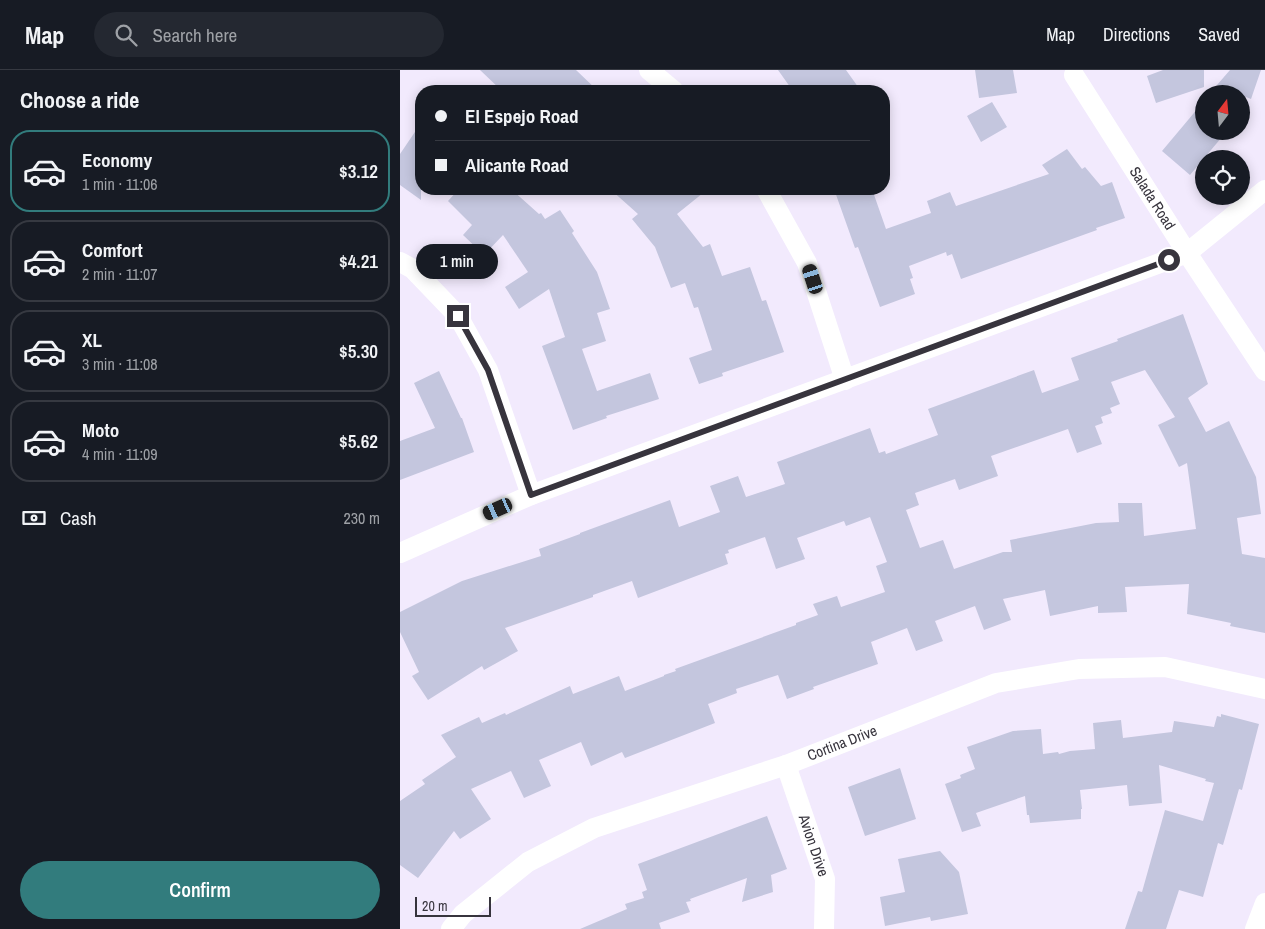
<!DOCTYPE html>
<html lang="en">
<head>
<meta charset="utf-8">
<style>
	body { margin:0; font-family:"Archivo Narrow",sans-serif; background:#242831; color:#f1f3f6; height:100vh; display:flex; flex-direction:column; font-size:19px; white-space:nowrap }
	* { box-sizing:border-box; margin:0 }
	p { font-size:16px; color:#9ea1a6 }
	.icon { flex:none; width:28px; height:28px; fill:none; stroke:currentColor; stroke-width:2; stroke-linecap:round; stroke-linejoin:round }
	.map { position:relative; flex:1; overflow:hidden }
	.sheet { display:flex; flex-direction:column; background:#171b24; width:400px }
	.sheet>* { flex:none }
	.top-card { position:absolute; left:15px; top:15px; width:475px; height:110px; border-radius:20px; box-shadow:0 2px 12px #0003; display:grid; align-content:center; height:110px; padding:0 20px; background:#171b24 }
	.needle { width:32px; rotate:16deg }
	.fabs { position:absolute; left:795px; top:15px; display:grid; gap:10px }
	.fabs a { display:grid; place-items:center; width:55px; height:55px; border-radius:50%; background:#171b24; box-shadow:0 2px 12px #0003; font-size:25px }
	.scale { position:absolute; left:15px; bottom:12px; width:76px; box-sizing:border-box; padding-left:5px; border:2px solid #37343d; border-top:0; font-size:14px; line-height:18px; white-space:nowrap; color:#37343d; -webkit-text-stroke:4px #f2eafd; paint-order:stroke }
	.end { position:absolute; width:22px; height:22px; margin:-11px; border:6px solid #37343d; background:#fff; box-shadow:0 0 0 2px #fff }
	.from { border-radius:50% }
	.bubble { position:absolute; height:35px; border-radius:18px; background:#171b24; box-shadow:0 2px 12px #0003; font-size:16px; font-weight:600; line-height:35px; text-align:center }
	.car { position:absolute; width:15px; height:30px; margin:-15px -8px; border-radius:6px; box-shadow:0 0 4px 1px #0007; background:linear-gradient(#222 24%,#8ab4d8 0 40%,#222 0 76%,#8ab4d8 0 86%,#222 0) }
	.top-card b { display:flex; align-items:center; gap:18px; height:48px; font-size:19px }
	.top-card b+b { border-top:1px solid #363941 }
	.top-card i { width:12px; height:12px; background:#f1f3f6 }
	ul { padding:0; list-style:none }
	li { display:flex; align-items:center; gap:15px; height:82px; margin:0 10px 8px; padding:0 10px; border:2px solid #363941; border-radius:20px }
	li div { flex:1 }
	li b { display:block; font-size:19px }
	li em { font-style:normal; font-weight:600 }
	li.active { border-color:#327c7d }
	li>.icon { width:45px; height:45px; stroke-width:1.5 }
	h2 { padding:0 20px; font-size:22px; line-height:60px }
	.pay { display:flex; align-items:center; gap:12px; height:55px; padding:0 20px; font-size:19px }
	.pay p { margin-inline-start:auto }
	.button { display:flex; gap:10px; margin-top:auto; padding:10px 20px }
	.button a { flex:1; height:58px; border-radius:30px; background:#327c7d; color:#fff; font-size:20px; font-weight:600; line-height:58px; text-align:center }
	header { display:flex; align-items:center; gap:30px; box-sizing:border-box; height:70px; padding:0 25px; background:#171b24; border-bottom:1px solid #363941 }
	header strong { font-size:24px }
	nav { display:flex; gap:28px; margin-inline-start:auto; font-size:18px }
	.search { width:350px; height:45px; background:#242831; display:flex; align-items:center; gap:12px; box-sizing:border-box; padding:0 18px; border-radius:28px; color:#9ea1a6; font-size:19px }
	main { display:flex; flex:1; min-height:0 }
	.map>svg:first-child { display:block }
	.building { fill:#c4c6de; fill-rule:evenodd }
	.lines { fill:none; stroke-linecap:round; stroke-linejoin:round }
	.street { stroke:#fff; stroke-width:20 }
	.route { stroke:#37343d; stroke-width:6 }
	.labels { text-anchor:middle; stroke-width:4; stroke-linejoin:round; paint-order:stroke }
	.street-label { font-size:15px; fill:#37343d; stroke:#f2eafd }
</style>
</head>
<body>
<header>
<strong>Map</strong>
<div class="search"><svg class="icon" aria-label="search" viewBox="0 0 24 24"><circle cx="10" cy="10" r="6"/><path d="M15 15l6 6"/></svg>Search here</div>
<nav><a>Map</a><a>Directions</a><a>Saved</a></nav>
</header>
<main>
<section class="sheet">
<h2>Choose a ride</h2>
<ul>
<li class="active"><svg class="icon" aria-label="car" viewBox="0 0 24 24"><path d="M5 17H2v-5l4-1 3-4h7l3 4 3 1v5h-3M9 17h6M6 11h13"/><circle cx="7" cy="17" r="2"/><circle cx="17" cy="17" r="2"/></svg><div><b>Economy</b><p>1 min · 11:06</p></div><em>$3.12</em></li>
<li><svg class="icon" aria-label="car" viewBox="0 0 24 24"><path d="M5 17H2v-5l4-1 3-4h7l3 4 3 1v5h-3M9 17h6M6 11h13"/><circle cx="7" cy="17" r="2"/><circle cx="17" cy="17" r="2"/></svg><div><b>Comfort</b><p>2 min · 11:07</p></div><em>$4.21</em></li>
<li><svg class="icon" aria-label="car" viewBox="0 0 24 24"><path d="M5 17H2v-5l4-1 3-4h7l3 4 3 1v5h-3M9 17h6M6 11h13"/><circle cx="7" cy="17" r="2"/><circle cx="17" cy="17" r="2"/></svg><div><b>XL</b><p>3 min · 11:08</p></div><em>$5.30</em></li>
<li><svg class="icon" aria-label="car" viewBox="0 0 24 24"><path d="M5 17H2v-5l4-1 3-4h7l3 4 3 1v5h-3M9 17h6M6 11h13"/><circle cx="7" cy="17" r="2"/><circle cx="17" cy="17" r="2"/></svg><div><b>Moto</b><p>4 min · 11:09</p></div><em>$5.62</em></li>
</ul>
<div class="pay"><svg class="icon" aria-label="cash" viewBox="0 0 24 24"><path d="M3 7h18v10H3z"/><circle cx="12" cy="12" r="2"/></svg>Cash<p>230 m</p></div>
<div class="button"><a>Confirm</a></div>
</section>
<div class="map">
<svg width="865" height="859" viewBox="0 0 865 859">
	<rect width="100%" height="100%" fill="#f2eafd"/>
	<!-- building -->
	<path class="building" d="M80,0H176L198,21H102Z
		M378,0H446L461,21H393Z
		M575,0H613L617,23L579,28Z
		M763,0H804V17L756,33L747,6Z
		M830,0H861L851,29L841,25V24H838L817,15Z
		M804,31V61H827L790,105L762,81Z
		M592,32L607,57L581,72L567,46Z
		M21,53V130L0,115V84Z
		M667,79L682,99L685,97L701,116L712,112L725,148L696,158L697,160L561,209L552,184L547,186L546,182L509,196L513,208L510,209L515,224L480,237L458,177L455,178L434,119H472L486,159L531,143L527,131L550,122L556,136L649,104L642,95Z
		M59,119H111L139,144L141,143L145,149L160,140L174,161L172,163L197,202L210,239L197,243L206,271L182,279L197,321L250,303L259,329L206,346L207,348L173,360L142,276L165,267L149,219L119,239L105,217L128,202L103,165L84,185L63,165L72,155L48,131Z
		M210,119H308L277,144L303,177L310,174L322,206L350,197L362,231L366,230L384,282L322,303L323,306L299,314L289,288L312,280L298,237L294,238L285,213L271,218L255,177L232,149L238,144Z
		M783,244L808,314L788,328L806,362L829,351L856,407L861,444L837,448L842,484L865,488V563L830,556L831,553L787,544L789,514L725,517L727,542L698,543V536L650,546L645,520L603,529L611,550L584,560L575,536L535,551L543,571L516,581L507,558L471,572L478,594L413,617L414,619L387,629L378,605L336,619L337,623L308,634L315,653L225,688L222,682L191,696L181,672L139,690L151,716L124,728L111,701L71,719L91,749L60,769L54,761L18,808L0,795V731L25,714L22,710L56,687L41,665L79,647L82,653L105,643L106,645L170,616L173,624L219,606L225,621L264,606V605L276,601L275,599L396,555V553L418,545L413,534L437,526L441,537L485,522L476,496L487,492L470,447L446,456L444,451L397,468L405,489L376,499L365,467L328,480L329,483L325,484L328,494L238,528L232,511L193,525V527L105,558L118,581L84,600L82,596L28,630L12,606L19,602L0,562V542L62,511L141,486L139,479L180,464V463L270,430L279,457L320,442L310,416L338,406L346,427L385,414L377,392L470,358L479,383L485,381L486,384L538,365L528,339L634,300L642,323L679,310L671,288L718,271L717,269ZM745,300L775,347L758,355L779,397L787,393L796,459L744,466L742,433H718L719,452L696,453L610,470L612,482H603L554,499L543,470L520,478L506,440L519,435L515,423L555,409L559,420L598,406L591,386L668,359L677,383L702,374L695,356L703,353L701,347L712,343L710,338L720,334L711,312Z
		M39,301L61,348H62L74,382L0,410V371L35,358L14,313Z
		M821,644L859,654L842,720L839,719L823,775L818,773L803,827L779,820L766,859H725L738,821L742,822L765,740L803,751L814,713L805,711L806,709L759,695L762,733L729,736L727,715L680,720L682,739H681V749L630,753L629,745H627L625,726L576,743L581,756L562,762L545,714L561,708L560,705L575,699L567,677L613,661L641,659L643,684L658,682L659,684L670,681L695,679L693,653L721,650L723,668L772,662L774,651L814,657L817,646L821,647Z
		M500,698L516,749L465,766L448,717Z
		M367,746L387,799L371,805L373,822L342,832L347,808L290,829L291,831L286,832L290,842L259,853L261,859H180L227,839L225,834L244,828L242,822L247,820L238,794Z
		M540,781L559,802L568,844L531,851L530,847L485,856L480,827L505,822L498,789Z"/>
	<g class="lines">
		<!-- street -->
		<g class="street">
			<path d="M249,0L274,21"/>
			<path id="s1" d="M674,5L787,183L865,301"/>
			<path d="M366,119L407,193L445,310"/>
			<path d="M0,192L13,199L58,246L88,300L131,425"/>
			<path d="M0,483L131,425L787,183L865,120"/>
			<path id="s2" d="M386,695L425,809L424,859"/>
			<path id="s3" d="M51,859L63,844L128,792L194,758L386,695L596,613L679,599L765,597L865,619"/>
			<path d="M855,859L865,833"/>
		</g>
	</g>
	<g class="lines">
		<!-- route -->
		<path class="route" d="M58,246L88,300L131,425L769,190"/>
	</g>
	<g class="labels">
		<!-- street labels -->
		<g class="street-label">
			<text dy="5" stroke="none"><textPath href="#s1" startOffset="146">Salada Road</textPath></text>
			<text dy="5" stroke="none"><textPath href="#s3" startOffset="439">Cortina Drive</textPath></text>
			<text dy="5" stroke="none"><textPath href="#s2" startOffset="85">Avion Drive</textPath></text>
		</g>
	</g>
</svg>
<div class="fabs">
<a><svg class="needle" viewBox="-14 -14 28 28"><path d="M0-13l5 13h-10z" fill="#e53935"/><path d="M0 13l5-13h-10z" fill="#9ea1a6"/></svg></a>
<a><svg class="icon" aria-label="locate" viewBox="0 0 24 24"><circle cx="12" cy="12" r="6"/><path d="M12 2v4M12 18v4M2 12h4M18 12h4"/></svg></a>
</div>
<div class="scale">20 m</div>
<i class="end from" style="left:769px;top:190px"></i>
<i class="end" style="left:58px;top:246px"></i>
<div class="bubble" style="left:16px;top:174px;width:82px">1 min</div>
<i class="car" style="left:413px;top:209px;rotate:342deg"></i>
<i class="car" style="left:98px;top:439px;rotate:246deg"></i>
<div class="top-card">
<b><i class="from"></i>El Espejo Road</b>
<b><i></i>Alicante Road</b>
</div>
</div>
</main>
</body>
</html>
